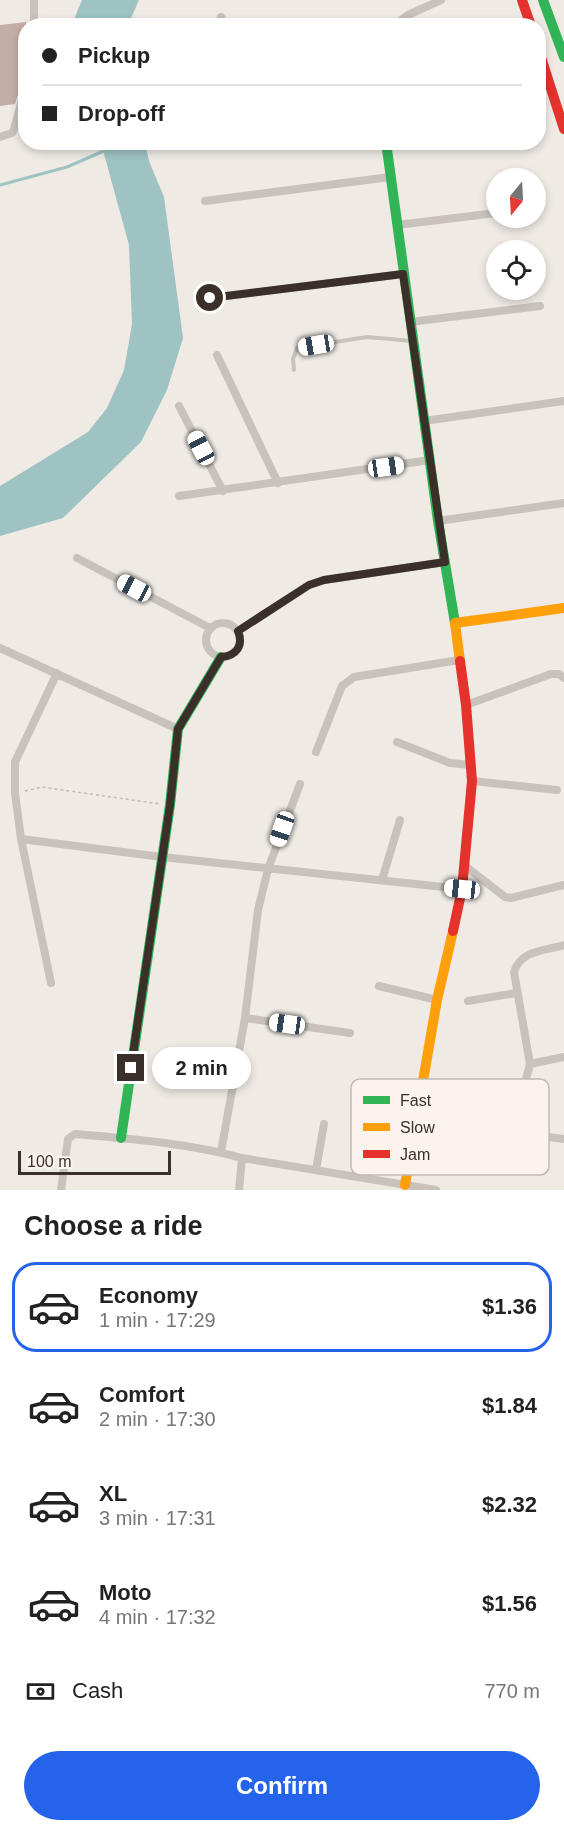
<!DOCTYPE html>
<html lang="en">
<head>
<meta charset="utf-8">
<style>
	body { margin:0; font-family:Helvetica,sans-serif; background:#f2f2f2; color:#222; height:100vh; display:flex; flex-direction:column; font-size:22px; white-space:nowrap }
	* { box-sizing:border-box; margin:0 }
	p { font-size:20px; color:#767676 }
	.icon { flex:none; width:33px; height:33px; fill:none; stroke:currentColor; stroke-width:2; stroke-linecap:round; stroke-linejoin:round }
	.map { position:relative; height:1190px; overflow:hidden }
	.details { display:flex; flex-direction:column; background:#fff; flex:1 }
	.details>* { flex:none }
	.top-card { position:absolute; left:18px; top:18px; width:528px; height:132px; border-radius:24px; box-shadow:0 3px 9px #0003; display:grid; align-content:center; height:132px; padding:0 24px; background:#fff }
	.needle { width:39px; rotate:198deg }
	.buttons { position:absolute; left:486px; top:168px; display:grid; gap:12px }
	.buttons a { display:grid; place-items:center; width:60px; height:60px; border-radius:50%; background:#fff; box-shadow:0 3px 9px #0003; font-size:30px }
	.scale { position:absolute; left:18px; bottom:15px; width:153px; box-sizing:border-box; padding-left:6px; border:3px solid #3b2f2a; border-top:0; font-size:16px; line-height:21px; white-space:nowrap; color:#3b2f2a; -webkit-text-stroke:4px #fbf4ec; paint-order:stroke }
	.end { position:absolute; width:27px; height:27px; margin:-14px; border:8px solid #3b2f2a; background:#fff; box-shadow:0 0 0 3px #fff }
	.from { border-radius:50% }
	.bubble { position:absolute; height:42px; border-radius:21px; background:#fff; box-shadow:0 3px 9px #0003; font-size:20px; font-weight:700; line-height:42px; text-align:center }
	.car { position:absolute; width:18px; height:36px; margin:-18px -9px; border-radius:8px; box-shadow:0 0 4px 2px #0007; background:linear-gradient(#fff 24%,#345 0 40%,#fff 0 76%,#345 0 86%,#fff 0) }
	.top-card b { display:flex; align-items:center; gap:21px; height:57px; font-size:22px }
	.top-card b+b { border-top:2px solid #e0e0e0 }
	.top-card i { width:15px; height:15px; background:#222 }
	ul { padding:0; list-style:none }
	li { display:flex; align-items:center; gap:18px; height:90px; margin:0 12px 9px; padding:0 12px; border:3px solid transparent; border-radius:24px }
	li div { flex:1 }
	li b { display:block; font-size:22px }
	li em { font-style:normal; font-weight:700 }
	li.active { border-color:#2563eb }
	li>.icon { width:54px; height:54px; stroke-width:1.5 }
	h2 { padding:0 24px; font-size:27px; line-height:72px }
	.pay { display:flex; align-items:center; gap:15px; height:66px; padding:0 24px; font-size:22px }
	.pay p { margin-inline-start:auto }
	.action { display:flex; gap:12px; margin-top:auto; padding:12px 24px }
	.action a { flex:1; height:69px; border-radius:36px; background:#2563eb; color:#fff; font-size:24px; font-weight:700; line-height:69px; text-align:center }
	.map>svg:first-child { display:block }
	.water { fill:#9ec3c2 }
	.lines { fill:none; stroke-linecap:round; stroke-linejoin:round }
	.stream { stroke:#9ec3c2; stroke-width:3 }
	.building { fill:#c4ada5 }
	.path { stroke:#c2bab4; stroke-width:1.5; stroke-dasharray:3 3; stroke-linecap:butt }
	.lane { stroke:#c9c2bc; stroke-width:4 }
	.street { stroke:#c9c2bc; stroke-width:8 }
	.fast { stroke:#30b455; stroke-width:10 }
	.slow { stroke:#ff9f0a; stroke-width:10 }
	.jam { stroke:#e5322d; stroke-width:10 }
	.route { stroke:#3b2f2a; stroke-width:8 }
	.key { fill:#fbf4ec; stroke:#c1b9b2; stroke-width:1.5 }
	.key-label { font-size:16px; fill:#3b2f2a }
</style>
</head>
<body>
<div class="map">
<svg width="564" height="1190" viewBox="0 0 564 1190">
	<rect width="100%" height="100%" fill="#efeae4"/>
	<!-- water -->
	<path class="water" d="M82,0H139L128,25H74L73,22Z
		M101,143H145L149,161L164,197L183,338L167,390L141,442L63,518L0,536V486L88,432L107,408L124,370L132,324L129,245Z"/>
	<g class="lines">
		<!-- stream -->
		<path class="stream" d="M0,185L67,167L106,150"/>
	</g>
	<!-- building -->
	<path class="building" d="M26,22V63L22,81L15,104L0,106V25Z"/>
	<g class="lines">
		<!-- path -->
		<path class="path" d="M25,791L42,787L160,804"/>
		<!-- lane -->
		<path class="lane" d="M294,370L293,359L297,348L367,337L413,341"/>
		<!-- street -->
		<path class="street" d="M221,17L226,26
			M34,26V0
			M327,26C337,24 347,20 356,26
			M393,26L408,15L441,0
			M0,137L12,133L14,129L26,85
			M205,201L390,177
			M397,225L496,213
			M210,298L403,274
			M410,322L540,306
			M217,355L278,483
			M179,406L223,491
			M424,421L564,401
			M179,496L430,460
			M438,521L564,503
			M77,558L210,628
			M206 640a17 17 0 1 1 34 0a17 17 0 1 1-34 0Z
			M238,631L309,585L324,580L445,562
			M0,648L178,729
			M466,705L551,674H559L564,678
			M397,742L450,763L471,765
			M316,752L342,686L354,677L459,660
			M472,781L557,790
			M21,839L162,857L462,889
			M465,866L505,897L511,898L564,885
			M382,880L400,820
			M51,983L21,839L15,793V762L57,673
			M379,986L437,1000
			M468,1001L516,993
			M245,1018L350,1033
			M530,1064L564,1057
			M415,1120L564,1139
			M512,1132L530,1064L514,972C521,950 544,951 564,945
			M221,1152L245,1018L258,910L268,869L300,784
			M316,1170L324,1124
			M61,1190L68,1139L75,1134C131,1139 188,1143 242,1158L436,1190
			M239,1190L242,1158"/>
		<!-- fast -->
		<path class="fast" d="M543,0L564,57
			M386,142L438,521L455,623
			M121,1138L170,805L178,729L221,657"/>
		<!-- slow -->
		<path class="slow" d="M460,661L455,623L564,608
			M405,1185L437,1000L453,931"/>
		<!-- jam -->
		<path class="jam" d="M522,0L531,26
			M538,48L564,129
			M453,931L462,889L472,781L466,705L460,661"/>
	</g>
	<g class="lines">
		<!-- route -->
		<path class="route" d="M131,1068L170,805L178,729L221,657C236,656 244,646 238,631L309,585L324,580L445,562L403,274L210,298"/>
	</g>
	<!-- legend -->
	<rect x="351" y="1079" width="198" height="96" rx="9" class="key"/>
	<rect x="363" y="1096" width="27" height="8" fill="#30b455"/>
	<rect x="363" y="1123" width="27" height="8" fill="#ff9f0a"/>
	<rect x="363" y="1150" width="27" height="8" fill="#e5322d"/>
	<g class="key-label">
		<text x="400" y="1106">Fast</text>
		<text x="400" y="1133">Slow</text>
		<text x="400" y="1160">Jam</text>
	</g>
</svg>
<div class="buttons">
<a><svg class="needle" viewBox="-14 -14 28 28"><path d="M0-13l5 13h-10z" fill="#e53935"/><path d="M0 13l5-13h-10z" fill="#767676"/></svg></a>
<a><svg class="icon" aria-label="locate" viewBox="0 0 24 24"><circle cx="12" cy="12" r="6"/><path d="M12 2v4M12 18v4M2 12h4M18 12h4"/></svg></a>
</div>
<div class="scale">100 m</div>
<i class="end from" style="left:210px;top:298px"></i>
<i class="end" style="left:131px;top:1068px"></i>
<div class="bubble" style="left:152px;top:1047px;width:99px">2 min</div>
<i class="car" style="left:316px;top:345px;rotate:261deg"></i>
<i class="car" style="left:201px;top:448px;rotate:332deg"></i>
<i class="car" style="left:386px;top:467px;rotate:82deg"></i>
<i class="car" style="left:134px;top:588px;rotate:298deg"></i>
<i class="car" style="left:282px;top:829px;rotate:199deg"></i>
<i class="car" style="left:462px;top:889px;rotate:276deg"></i>
<i class="car" style="left:287px;top:1024px;rotate:278deg"></i>
<div class="top-card">
<b><i class="from"></i>Pickup</b>
<b><i></i>Drop-off</b>
</div>
</div>
<section class="details">
<h2>Choose a ride</h2>
<ul>
<li class="active"><svg class="icon" aria-label="car" viewBox="0 0 24 24"><path d="M5 17H2v-5l4-1 3-4h7l3 4 3 1v5h-3M9 17h6M6 11h13"/><circle cx="7" cy="17" r="2"/><circle cx="17" cy="17" r="2"/></svg><div><b>Economy</b><p>1 min · 17:29</p></div><em>$1.36</em></li>
<li><svg class="icon" aria-label="car" viewBox="0 0 24 24"><path d="M5 17H2v-5l4-1 3-4h7l3 4 3 1v5h-3M9 17h6M6 11h13"/><circle cx="7" cy="17" r="2"/><circle cx="17" cy="17" r="2"/></svg><div><b>Comfort</b><p>2 min · 17:30</p></div><em>$1.84</em></li>
<li><svg class="icon" aria-label="car" viewBox="0 0 24 24"><path d="M5 17H2v-5l4-1 3-4h7l3 4 3 1v5h-3M9 17h6M6 11h13"/><circle cx="7" cy="17" r="2"/><circle cx="17" cy="17" r="2"/></svg><div><b>XL</b><p>3 min · 17:31</p></div><em>$2.32</em></li>
<li><svg class="icon" aria-label="car" viewBox="0 0 24 24"><path d="M5 17H2v-5l4-1 3-4h7l3 4 3 1v5h-3M9 17h6M6 11h13"/><circle cx="7" cy="17" r="2"/><circle cx="17" cy="17" r="2"/></svg><div><b>Moto</b><p>4 min · 17:32</p></div><em>$1.56</em></li>
</ul>
<div class="pay"><svg class="icon" aria-label="cash" viewBox="0 0 24 24"><path d="M3 7h18v10H3z"/><circle cx="12" cy="12" r="2"/></svg>Cash<p>770 m</p></div>
<div class="action"><a>Confirm</a></div>
</section>
</body>
</html>
